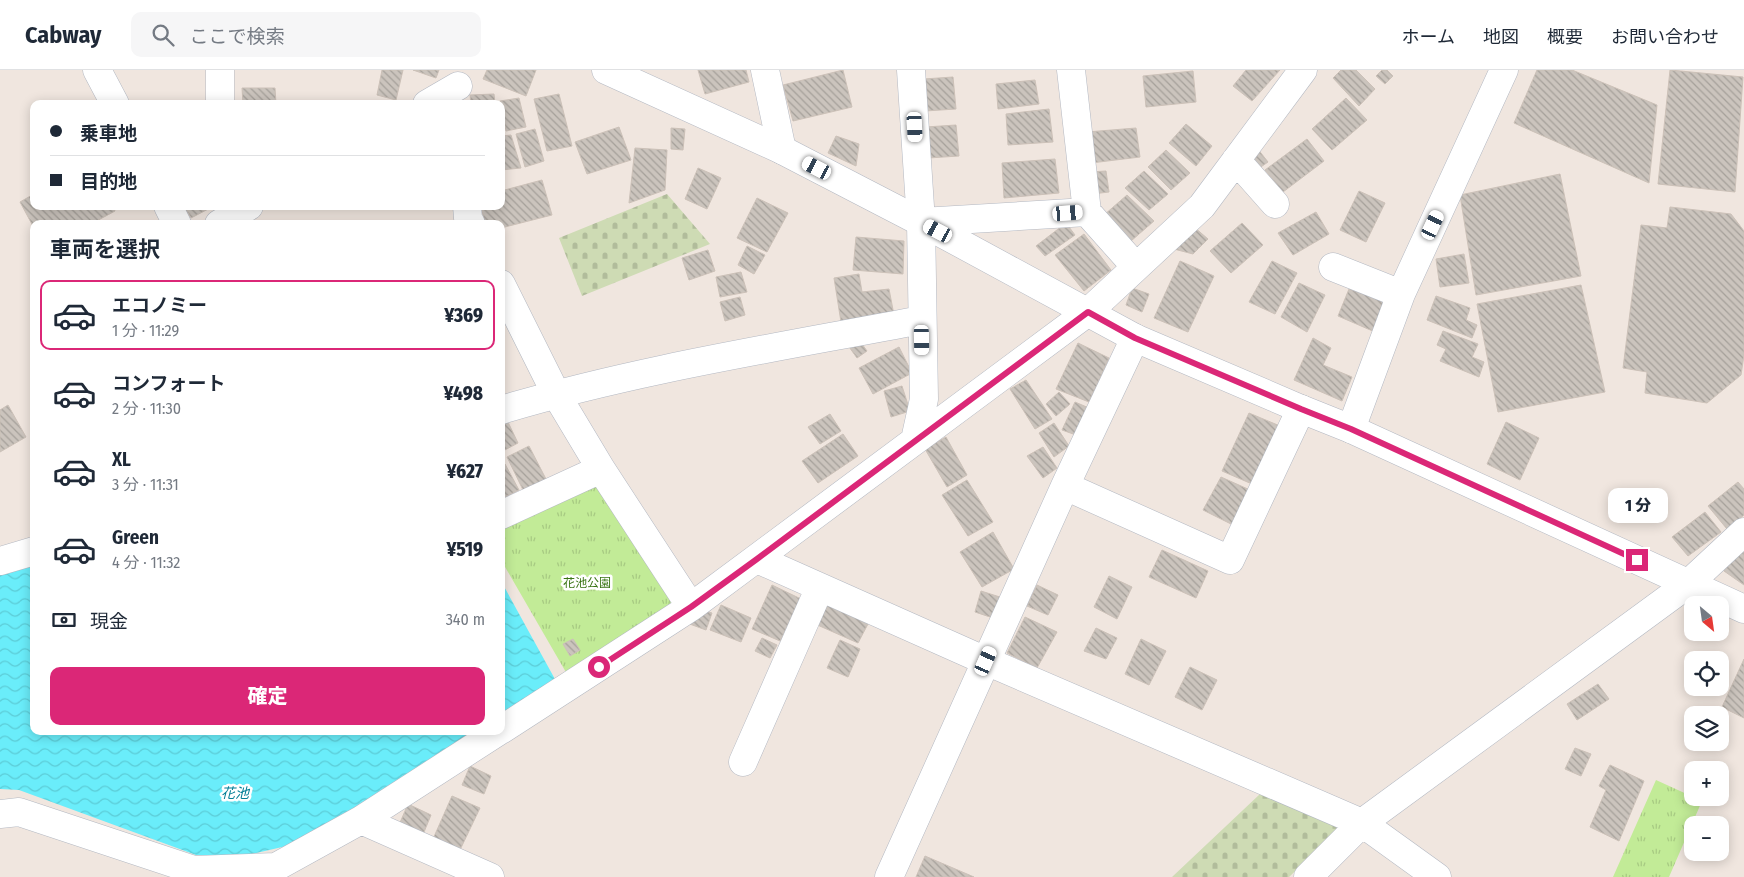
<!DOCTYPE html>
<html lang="ja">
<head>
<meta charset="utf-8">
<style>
	body { margin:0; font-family:"Fira Sans Condensed","Noto Sans JP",sans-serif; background:#f6f6f7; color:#1f2937; height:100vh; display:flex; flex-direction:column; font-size:19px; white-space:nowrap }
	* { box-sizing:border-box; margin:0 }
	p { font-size:16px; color:#747a83 }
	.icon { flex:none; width:28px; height:28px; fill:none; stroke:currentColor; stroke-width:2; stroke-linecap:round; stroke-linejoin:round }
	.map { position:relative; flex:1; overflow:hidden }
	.drawer { position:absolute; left:30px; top:150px; width:475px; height:515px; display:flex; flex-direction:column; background:#fff; border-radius:10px; box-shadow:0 2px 12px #0003 }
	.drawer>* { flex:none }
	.hud { position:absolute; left:30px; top:30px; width:475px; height:110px; border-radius:10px; box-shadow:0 2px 12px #0003; display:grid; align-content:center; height:110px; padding:0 20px; background:#fff }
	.needle { width:32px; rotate:151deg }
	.fabs { position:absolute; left:1684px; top:526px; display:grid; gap:10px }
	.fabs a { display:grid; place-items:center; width:45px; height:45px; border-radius:10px; background:#fff; box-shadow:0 2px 12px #0003; font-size:25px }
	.end { position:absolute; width:22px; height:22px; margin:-11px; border:6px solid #db2777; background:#fff; box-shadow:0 0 0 2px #fff }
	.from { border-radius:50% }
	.bubble { position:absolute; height:35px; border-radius:10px; background:#fff; box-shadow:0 2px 12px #0003; font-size:16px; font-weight:800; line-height:35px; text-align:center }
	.car { position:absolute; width:15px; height:30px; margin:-15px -8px; border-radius:6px; box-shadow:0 0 4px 1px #0007; background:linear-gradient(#fff 24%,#345 0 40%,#fff 0 76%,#345 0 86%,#fff 0) }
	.hud b { display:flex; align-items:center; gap:18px; height:48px; font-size:19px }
	.hud b+b { border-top:1px solid #e0e1e3 }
	.hud i { width:12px; height:12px; background:#1f2937 }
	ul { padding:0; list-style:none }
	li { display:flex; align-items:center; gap:15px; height:70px; margin:0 10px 8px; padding:0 10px; border:2px solid transparent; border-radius:10px }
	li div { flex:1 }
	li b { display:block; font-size:19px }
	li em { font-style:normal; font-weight:800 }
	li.active { border-color:#db2777 }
	li>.icon { width:45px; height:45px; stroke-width:1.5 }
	h2 { padding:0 20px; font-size:22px; line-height:60px }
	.pay { display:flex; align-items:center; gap:12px; height:55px; padding:0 20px; font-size:19px }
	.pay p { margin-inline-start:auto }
	.cta { display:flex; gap:10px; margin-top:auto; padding:10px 20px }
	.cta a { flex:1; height:58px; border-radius:10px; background:#db2777; color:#fff; font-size:20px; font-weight:800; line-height:58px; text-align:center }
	header { display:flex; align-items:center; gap:30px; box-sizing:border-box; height:70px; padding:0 25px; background:#fff; border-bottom:1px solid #e0e1e3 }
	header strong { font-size:24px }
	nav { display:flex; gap:28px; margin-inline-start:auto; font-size:18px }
	.search { width:350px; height:45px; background:#f6f6f7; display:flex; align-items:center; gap:12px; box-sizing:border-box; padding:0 18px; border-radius:10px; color:#747a83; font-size:19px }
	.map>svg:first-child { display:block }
	.grass { fill:url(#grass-tufts) }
	.cemetery { fill:url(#cemetery-stones) }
	.water { fill:url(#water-waves) }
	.building { fill:url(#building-back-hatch); stroke:#ccc1b8 }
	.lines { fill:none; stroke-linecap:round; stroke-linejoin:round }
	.minor-casing { stroke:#b3b8c2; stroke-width:29 }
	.tertiary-casing { stroke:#b3b8c2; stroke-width:29 }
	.minor { stroke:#fff; stroke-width:28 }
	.tertiary { stroke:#fff; stroke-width:28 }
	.route { stroke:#db2777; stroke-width:6 }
	.labels { text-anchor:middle; stroke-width:5; stroke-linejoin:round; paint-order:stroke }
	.park-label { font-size:12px; fill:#397414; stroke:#fff }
	.water-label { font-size:14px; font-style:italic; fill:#037e96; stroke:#fff }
</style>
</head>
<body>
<header>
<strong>Cabway</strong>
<div class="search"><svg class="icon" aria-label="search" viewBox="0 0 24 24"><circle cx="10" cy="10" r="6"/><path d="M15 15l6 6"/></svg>ここで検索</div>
<nav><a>ホーム</a><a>地図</a><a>概要</a><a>お問い合わせ</a></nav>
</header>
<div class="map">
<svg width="1744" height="807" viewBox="0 0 1744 807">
	<defs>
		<pattern id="grass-tufts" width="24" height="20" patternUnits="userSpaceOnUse" patternTransform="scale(1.25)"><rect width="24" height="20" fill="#c2eb97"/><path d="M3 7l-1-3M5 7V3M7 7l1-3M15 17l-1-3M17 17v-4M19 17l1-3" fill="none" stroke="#a7ca82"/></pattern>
		<pattern id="cemetery-stones" width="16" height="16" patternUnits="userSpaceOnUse" patternTransform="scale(1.25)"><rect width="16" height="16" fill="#cedbb4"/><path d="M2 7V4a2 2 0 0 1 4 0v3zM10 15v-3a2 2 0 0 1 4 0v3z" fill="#b1bc9b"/></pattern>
		<pattern id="water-waves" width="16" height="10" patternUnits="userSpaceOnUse" patternTransform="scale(1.25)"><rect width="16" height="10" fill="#6aedfa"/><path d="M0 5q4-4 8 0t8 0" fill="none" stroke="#5cccd7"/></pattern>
		<pattern id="building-back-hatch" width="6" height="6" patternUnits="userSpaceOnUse" patternTransform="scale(1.25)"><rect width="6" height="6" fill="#cbc4bd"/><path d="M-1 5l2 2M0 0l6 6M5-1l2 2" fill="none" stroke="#a5a09a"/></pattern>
	</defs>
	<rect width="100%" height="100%" fill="#f0e6df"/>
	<!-- grass -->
	<path class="grass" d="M597,412L676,534L567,604L501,490V455Z
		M1656,710L1702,731L1669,807H1613Z"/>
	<!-- cemetery -->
	<path class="cemetery" d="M667,124L710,174L582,226L559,168Z
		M1260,724L1342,757L1289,807H1172Z"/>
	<!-- water -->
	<path class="water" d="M34,489V661H477L350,742L291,775L243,786L196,785L19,720L0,719V499Z
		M501,511L556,611L501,646Z"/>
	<!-- building -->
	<path class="building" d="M382,0H403L396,30L377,25Z
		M413,0H439L436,8Z
		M487,0H536L526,26L483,9Z
		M698,0H746L749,12L705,24Z
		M843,0L852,37L793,51L783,15Z
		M1246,0H1280L1252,31L1233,16Z
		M1341,0H1356L1375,19L1359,36L1333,8Z
		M1382,0H1387L1393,6L1385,14L1376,6Z
		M1537,0H1572L1657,35L1649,113L1514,53Z
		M1670,0L1743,7L1735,122L1658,114Z
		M1193,1L1196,32L1146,37L1143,6Z
		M953,7L956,39L925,41L924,9Z
		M1035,10L1039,34L998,39L996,14Z
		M242,18H275L276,34H243Z
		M494,24L495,34H471L470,25Z
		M559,24L572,76L547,81L534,29Z
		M519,28L526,57L506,61L500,31Z
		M1346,28L1367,50L1332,80L1312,59Z
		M1049,39L1053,72L1008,75L1006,44Z
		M1186,54L1212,76L1196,96L1169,73Z
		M956,55L959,86L928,88L926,57Z
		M619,57L631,90L587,104L575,72Z
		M671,58L685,59L683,80L671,79Z
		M1136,58L1140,87L1091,93L1087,62Z
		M535,59L544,91L525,97L516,64Z
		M511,65L521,98L501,100V66Z
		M836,66L859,74L856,96L828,83Z
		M1307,69L1324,91L1283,122L1265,100Z
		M635,78L667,80L665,120L629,133Z
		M1257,78L1268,92L1255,101L1244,87Z
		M1166,80L1190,103L1171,120L1148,97Z
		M1055,89L1059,123L1004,128L1002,93Z
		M698,98L721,108L707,139L685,129Z
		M1106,101L1109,122L1092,124L1090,102Z
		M1144,101L1168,124L1149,140L1125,118Z
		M1560,104L1581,206L1476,225L1460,125Z
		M542,110L552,145L501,158V154H485L481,136H501V121Z
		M1359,121L1385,133L1366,172L1340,160Z
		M34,124V136H113L115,141L91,154H34V158L20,132Z
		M1127,125L1154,151L1131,171L1104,145Z
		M757,128L788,143L767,182L737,168Z
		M184,136H214L191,148Z
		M1670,137L1731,144L1744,161V285L1741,305L1707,333L1645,323L1647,302L1623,298L1641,155L1667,158Z
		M1316,142L1329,164L1293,185L1278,163Z
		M1066,153L1075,165L1045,186L1036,176Z
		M1242,153L1263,175L1231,203L1210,181Z
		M1194,157L1208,169L1193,184L1174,179Z
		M1084,164L1111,200L1084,221L1055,185Z
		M856,167L904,171L903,204L853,200Z
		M747,176L765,185L754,204L738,195Z
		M708,180L715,201L689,210L682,188Z
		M1464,184L1469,213L1440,217L1436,189Z
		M1180,191L1214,206L1188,262L1154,248Z
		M1272,191L1297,203L1275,244L1249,232Z
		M741,202L747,222L720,227L716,207Z
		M859,204L862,222L889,219L894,245L841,252L834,208Z
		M1299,213L1325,225L1307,262L1281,247Z
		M1581,215L1605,322L1498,342L1477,234Z
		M1132,218L1149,224L1142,242L1126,235Z
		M1349,219L1387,232L1375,262L1338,246Z
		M1436,226L1470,238L1466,250L1477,255L1472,268L1427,250Z
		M740,227L745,245L725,251L720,232Z
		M1443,261L1478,274L1472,287L1484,292L1479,307L1440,291L1446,279L1437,275Z
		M857,267L867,281L857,288L847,274Z
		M1313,268L1331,278L1323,295L1352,307L1342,331L1294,310Z
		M1078,273L1109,288L1089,332L1056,319Z
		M899,277L912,303L873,324L859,298Z
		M1026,310L1052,349L1035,359L1010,319Z
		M902,316L910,341L891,347L884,321Z
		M1059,322L1070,334L1056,346L1046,334Z
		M1075,332L1089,338L1076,365L1062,360Z
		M8,335L26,367L0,382V340Z
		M1249,343L1280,356L1252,414L1222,401Z
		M830,344L841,361L820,374L808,357Z
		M507,350L518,373L501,382V353Z
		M1506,352L1539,368L1520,410L1487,394Z
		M1054,353L1069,376L1054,387L1039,363Z
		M843,364L858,386L818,413L802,391Z
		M946,367L967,405L947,417L925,379Z
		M529,376L547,411L524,422L507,387Z
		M1043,377L1057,398L1043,408L1027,386Z
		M505,394L519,420L501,429V396Z
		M1221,407L1250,420L1233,455L1203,440Z
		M967,410L993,452L968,466L942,425Z
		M1738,412L1744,419V445L1727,459L1708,436Z
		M1705,442L1721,462L1688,486L1672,467Z
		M993,462L1014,499L982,517L960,482Z
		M1744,475V515L1724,501Z
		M1162,480L1208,501L1196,528L1149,507Z
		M1109,506L1132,517L1117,549L1094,537Z
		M772,515L801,529L780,571L752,559Z
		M1037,515L1058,525L1048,545L1027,536Z
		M981,521L1003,528L996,549L975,542Z
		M824,531L869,552L858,573L813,553Z
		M721,535L751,548L741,572L710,560Z
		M706,541L712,543L706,560L687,553Z
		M1025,547L1057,562L1037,598L1007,583Z
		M1096,558L1117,568L1106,589L1084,581Z
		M762,568L777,575L770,588L755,581Z
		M573,569L580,580L570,586L563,574Z
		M1141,569L1166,581L1149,615L1125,604Z
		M840,570L860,579L848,607L827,598Z
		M1744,589V648L1722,637Z
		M1190,597L1217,610L1202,640L1175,627Z
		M1598,614L1609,629L1577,650L1567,634Z
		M1575,678L1591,684L1581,706L1565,699Z
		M1610,695L1644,711L1619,771L1590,757L1606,720L1599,716Z
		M470,696L491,706L484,724L462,715Z
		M452,726L480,738L459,782L433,769Z
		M408,734L431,745L422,767L399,755Z
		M925,786L974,807H916Z"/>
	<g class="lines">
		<!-- minor casing -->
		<g class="minor-casing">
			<path id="minor" d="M97,0L115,34
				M220,0V34
				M765,0L782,80
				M911,0L921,152L924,329L915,370
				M1071,0L1087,142L1136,197
				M427,34L458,16
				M1236,90L1275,134
				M168,136L177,154
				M467,136L468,148L471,154
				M921,152L1087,142
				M219,154L249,136
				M1333,197L1401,224
				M501,214L556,324L601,399L691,537
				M501,340C638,299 781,277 921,250
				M1351,359L1401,224L1504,0
				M1065,416L1230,490L1301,339
				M501,445L601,399
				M757,489L986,591L1362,753L1437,807
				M0,491L34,481
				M501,660L691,537L1088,242L1202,136L1303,0
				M743,692L820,517
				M0,744L19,742L194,800L276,797L361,750L499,661
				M361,750L490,807
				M889,807L1065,416L1135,268
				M1308,807L1362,753L1688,514L1744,462"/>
		</g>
		<!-- tertiary casing -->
		<g class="tertiary-casing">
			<path id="tertiary" d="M606,0L782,80L921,152L1135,268L1301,339L1351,359L1744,539"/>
		</g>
		<!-- minor -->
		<use href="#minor" class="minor"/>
		<!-- tertiary -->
		<use href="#tertiary" class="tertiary"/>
	</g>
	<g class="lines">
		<!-- route -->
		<path class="route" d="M599,597L691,537L757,489L1088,242L1135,268L1301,339L1351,359L1637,490"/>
	</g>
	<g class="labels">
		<!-- park labels -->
		<g class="park-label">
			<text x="587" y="517">花池公園</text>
		</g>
		<!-- water labels -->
		<g class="water-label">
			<text x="235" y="728">花池</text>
		</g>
	</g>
</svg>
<div class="fabs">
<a><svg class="needle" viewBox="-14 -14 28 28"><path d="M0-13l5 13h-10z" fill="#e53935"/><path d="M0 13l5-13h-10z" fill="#747a83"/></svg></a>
<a><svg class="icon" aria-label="locate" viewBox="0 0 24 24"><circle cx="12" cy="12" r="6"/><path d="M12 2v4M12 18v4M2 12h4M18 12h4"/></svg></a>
<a><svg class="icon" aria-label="layers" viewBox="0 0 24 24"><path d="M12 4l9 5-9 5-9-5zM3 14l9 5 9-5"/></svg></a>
<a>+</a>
<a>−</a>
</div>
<i class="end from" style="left:599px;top:597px"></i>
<i class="end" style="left:1637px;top:490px"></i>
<div class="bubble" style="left:1608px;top:418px;width:60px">1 分</div>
<i class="car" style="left:915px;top:57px;rotate:177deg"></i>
<i class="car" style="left:817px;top:98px;rotate:297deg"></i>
<i class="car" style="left:1068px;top:143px;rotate:86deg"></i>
<i class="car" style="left:1433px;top:155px;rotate:25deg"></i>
<i class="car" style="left:938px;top:161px;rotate:298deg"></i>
<i class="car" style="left:922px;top:270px;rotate:179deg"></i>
<i class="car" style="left:986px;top:591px;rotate:24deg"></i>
<div class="hud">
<b><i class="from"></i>乗車地</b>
<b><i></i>目的地</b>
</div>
<section class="drawer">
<h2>車両を選択</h2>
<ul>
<li class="active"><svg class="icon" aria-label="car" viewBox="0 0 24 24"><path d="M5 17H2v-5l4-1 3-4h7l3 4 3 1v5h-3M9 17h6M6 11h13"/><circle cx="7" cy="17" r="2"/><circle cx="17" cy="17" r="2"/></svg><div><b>エコノミー</b><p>1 分 · 11:29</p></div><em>¥369</em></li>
<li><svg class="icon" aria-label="car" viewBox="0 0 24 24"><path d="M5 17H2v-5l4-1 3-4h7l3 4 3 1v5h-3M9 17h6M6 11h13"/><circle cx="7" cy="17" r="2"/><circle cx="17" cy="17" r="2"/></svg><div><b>コンフォート</b><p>2 分 · 11:30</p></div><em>¥498</em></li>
<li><svg class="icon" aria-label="car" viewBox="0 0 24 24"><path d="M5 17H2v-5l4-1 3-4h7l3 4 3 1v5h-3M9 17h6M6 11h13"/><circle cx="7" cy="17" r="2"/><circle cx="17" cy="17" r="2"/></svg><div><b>XL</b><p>3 分 · 11:31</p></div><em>¥627</em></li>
<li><svg class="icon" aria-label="car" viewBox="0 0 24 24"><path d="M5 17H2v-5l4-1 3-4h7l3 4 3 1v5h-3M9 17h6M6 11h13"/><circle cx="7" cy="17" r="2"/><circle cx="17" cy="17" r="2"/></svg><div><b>Green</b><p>4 分 · 11:32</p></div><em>¥519</em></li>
</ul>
<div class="pay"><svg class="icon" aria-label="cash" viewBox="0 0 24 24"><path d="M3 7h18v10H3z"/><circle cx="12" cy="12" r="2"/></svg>現金<p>340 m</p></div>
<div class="cta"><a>確定</a></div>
</section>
</div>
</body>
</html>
